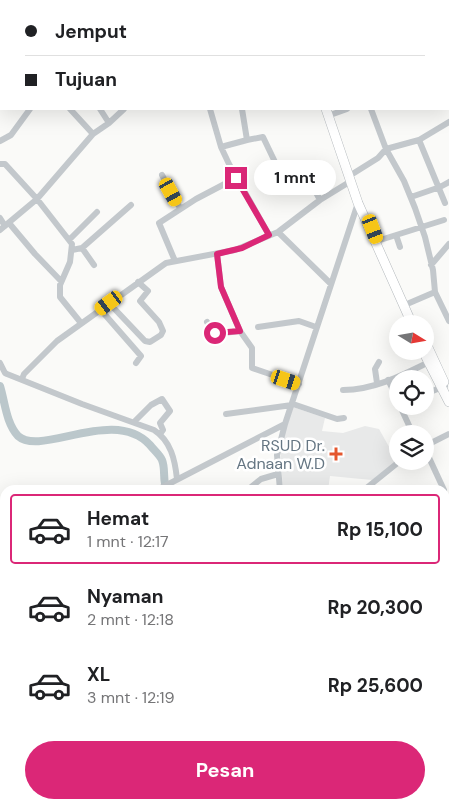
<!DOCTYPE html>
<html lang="id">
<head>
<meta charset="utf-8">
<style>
	body { margin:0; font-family:"DM Sans",sans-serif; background:#f2f2f2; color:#202124; height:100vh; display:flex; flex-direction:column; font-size:19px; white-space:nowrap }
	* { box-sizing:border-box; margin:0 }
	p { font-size:16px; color:#757577 }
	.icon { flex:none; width:28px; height:28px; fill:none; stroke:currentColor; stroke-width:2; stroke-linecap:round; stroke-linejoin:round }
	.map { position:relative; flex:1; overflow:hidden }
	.sheet { position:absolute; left:0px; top:485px; width:450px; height:324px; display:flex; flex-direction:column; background:#fff; border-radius:15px 15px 0 0; box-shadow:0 5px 20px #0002 }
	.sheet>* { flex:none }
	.top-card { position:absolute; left:0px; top:0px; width:450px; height:110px; box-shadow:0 5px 20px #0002; display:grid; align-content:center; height:110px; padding:0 25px; background:#fff }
	.needle { width:32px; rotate:101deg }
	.tools { position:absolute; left:389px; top:315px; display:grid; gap:10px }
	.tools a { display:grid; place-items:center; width:45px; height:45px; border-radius:50%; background:#fff; box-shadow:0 5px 20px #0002; font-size:25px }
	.end { position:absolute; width:22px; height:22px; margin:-11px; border:6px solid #db2777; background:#fff; box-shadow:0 0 0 2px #fff }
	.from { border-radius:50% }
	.bubble { position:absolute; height:35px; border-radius:18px; background:#fff; box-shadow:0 5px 20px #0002; font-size:16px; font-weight:700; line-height:35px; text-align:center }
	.car { position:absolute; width:15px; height:30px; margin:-15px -8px; border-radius:6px; box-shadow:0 0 4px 1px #0007; background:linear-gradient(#f5c518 24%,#345 0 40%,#f5c518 0 76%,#345 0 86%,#f5c518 0) }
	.top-card b { display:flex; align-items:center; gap:18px; height:48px; font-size:19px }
	.top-card b+b { border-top:1px solid #e0e0e0 }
	.top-card i { width:12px; height:12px; background:#202124 }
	ul { padding:9px 0 0; list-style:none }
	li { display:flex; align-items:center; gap:15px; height:70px; margin:0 10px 8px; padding:0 15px; border:2px solid transparent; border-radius:5px }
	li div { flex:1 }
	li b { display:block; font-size:19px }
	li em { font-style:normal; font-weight:700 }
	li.active { border-color:#db2777 }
	li>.icon { width:45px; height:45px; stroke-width:1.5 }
	.cta { display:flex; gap:10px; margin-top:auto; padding:10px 25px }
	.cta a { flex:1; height:58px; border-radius:30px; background:#db2777; color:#fff; font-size:20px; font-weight:700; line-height:58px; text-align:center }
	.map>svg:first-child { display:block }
	.built { fill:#e8e9e9 }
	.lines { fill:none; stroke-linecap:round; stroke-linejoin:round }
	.river { stroke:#bbc7cb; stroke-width:8 }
	.major-casing { stroke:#b5babe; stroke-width:9 }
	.highway-casing { stroke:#b4b9bd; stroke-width:10 }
	.minor { stroke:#c3c8cc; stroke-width:6 }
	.major { stroke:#fff; stroke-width:8 }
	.highway { stroke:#fff; stroke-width:9 }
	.route { stroke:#db2777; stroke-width:6 }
	.poi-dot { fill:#e4572e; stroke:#fff; stroke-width:2 }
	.labels { text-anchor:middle; stroke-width:5; stroke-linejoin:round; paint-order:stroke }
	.poi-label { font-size:16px; fill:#657683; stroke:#fff; text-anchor:end }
</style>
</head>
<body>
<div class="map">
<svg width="449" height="808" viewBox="0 0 449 808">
	<rect width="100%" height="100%" fill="#fafaf8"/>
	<!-- built -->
	<path class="built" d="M293,407L325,418L322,431L343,433L365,426L379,429L397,461L372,480L330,476L328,490H283L280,447Z"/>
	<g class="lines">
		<!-- river -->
		<path class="river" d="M0,386C5,402 6,423 18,436C41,457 114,406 150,445C153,449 160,455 162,460C166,470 162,480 167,490
			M445,734L449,736"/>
		<!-- major casing -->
		<g class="major-casing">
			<path id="major" d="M158,1L160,0
				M447,1V0
				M0,73L1,72"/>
		</g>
		<!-- highway casing -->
		<g class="highway-casing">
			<path id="highway" d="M296,0L297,1
				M326,109L358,203L412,324
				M425,341L444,382
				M423,351L449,402"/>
		</g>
		<!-- minor -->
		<path class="minor" d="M19,0L21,1
			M147,0V1
			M171,0V1
			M70,1L73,0
			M306,1L309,0
			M449,15V16
			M449,88V89
			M70,109L93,134
			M100,109L109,123
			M210,109L221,147L229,164L269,235
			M371,109L386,149L404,181L415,208L425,237L433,270L435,292L449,321
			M333,114L347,109
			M247,140L263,137L287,187L310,181L320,200
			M419,140L445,203
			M0,141L11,135L30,109
			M221,147L247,140L242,109
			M0,164H5L37,199L0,230
			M354,173L378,158L386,149L419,140L449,122
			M162,175L180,208
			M411,197L440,187L449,182
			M0,218L5,226
			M9,223L35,254L61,281
			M278,232L331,284
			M396,235L400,247
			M70,239L97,212
			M377,241L444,220
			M82,248L131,205
			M72,250L82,248L94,265
			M217,254L221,287L240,331L252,348V368L299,384
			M175,261L159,223L196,199L236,178
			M431,265L449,244
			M109,303L145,341L150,342L161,335L163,331L159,322L140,301L148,291L138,282
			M407,304L435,292
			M100,309L141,356L136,363
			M207,322L215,334L240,331
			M81,323L60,297V285L70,262L72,244L37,199L93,134L109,123L124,109
			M258,327L299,321L316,327
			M0,363L5,373L7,374L82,404L154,430C171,441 175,460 177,479
			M22,379L24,374L57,341L166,263L235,250L278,232L320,200L351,181
			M388,380L398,400
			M377,383L375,369L379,362
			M343,390C373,390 401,376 427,363
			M425,394L445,386
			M293,404L337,419L344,418
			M400,406L413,434
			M226,414L292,405
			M135,421L151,405L162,399L170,411L160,423L163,430L160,434
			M425,446L449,434
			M425,449L444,490
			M251,487L261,479L278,474
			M157,490L285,424L358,203
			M280,490L277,455L285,424
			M364,490L400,461
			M0,508L5,514
			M445,543L449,539
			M445,565L449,572
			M445,588L449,584
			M445,645L449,651
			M445,673L449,679
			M0,685L5,679
			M445,715L449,717
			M0,737L5,736
			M0,767L5,768
			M59,804L63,808"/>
		<!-- major -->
		<use href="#major" class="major"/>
		<!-- highway -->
		<use href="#highway" class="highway"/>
	</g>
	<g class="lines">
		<!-- route -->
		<path class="route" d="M215,333L240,331L221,287L217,254L242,248L269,235L236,178"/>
	</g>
	<!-- markers -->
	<path class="poi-dot" d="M333.5 446.5h5v5h5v5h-5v5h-5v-5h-5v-5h5z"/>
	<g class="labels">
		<!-- poi labels -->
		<g class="poi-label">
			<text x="325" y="451">RSUD Dr.<tspan x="325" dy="18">Adnaan W.D</tspan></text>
		</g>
	</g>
</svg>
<div class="tools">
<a><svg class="needle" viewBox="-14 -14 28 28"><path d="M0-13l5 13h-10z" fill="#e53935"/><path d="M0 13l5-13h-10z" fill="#757577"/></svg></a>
<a><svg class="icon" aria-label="locate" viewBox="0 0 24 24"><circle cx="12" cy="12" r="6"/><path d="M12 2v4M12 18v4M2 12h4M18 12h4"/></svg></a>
<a><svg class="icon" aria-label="layers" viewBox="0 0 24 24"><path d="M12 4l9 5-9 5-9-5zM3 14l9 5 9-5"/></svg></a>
</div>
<i class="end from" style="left:215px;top:333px"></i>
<i class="end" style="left:236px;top:178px"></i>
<div class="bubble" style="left:254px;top:160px;width:82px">1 mnt</div>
<i class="car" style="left:171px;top:192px;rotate:151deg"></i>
<i class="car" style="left:373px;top:229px;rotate:159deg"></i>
<i class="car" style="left:109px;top:303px;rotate:234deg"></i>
<i class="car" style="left:286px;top:380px;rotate:108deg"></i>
<div class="top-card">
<b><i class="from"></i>Jemput</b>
<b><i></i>Tujuan</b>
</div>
<section class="sheet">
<ul>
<li class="active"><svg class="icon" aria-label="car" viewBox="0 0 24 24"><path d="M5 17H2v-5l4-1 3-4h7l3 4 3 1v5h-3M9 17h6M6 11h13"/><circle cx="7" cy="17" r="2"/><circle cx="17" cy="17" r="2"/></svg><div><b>Hemat</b><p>1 mnt · 12:17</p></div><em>Rp 15,100</em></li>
<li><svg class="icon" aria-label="car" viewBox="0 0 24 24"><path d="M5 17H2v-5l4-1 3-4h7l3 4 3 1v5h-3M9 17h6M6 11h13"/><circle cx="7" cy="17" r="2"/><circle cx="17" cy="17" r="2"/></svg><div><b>Nyaman</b><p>2 mnt · 12:18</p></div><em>Rp 20,300</em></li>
<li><svg class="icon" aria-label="car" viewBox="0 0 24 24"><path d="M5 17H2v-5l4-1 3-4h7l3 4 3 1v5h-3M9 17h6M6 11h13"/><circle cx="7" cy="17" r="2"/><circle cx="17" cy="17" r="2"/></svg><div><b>XL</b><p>3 mnt · 12:19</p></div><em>Rp 25,600</em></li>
</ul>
<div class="cta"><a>Pesan</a></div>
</section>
</div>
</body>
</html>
